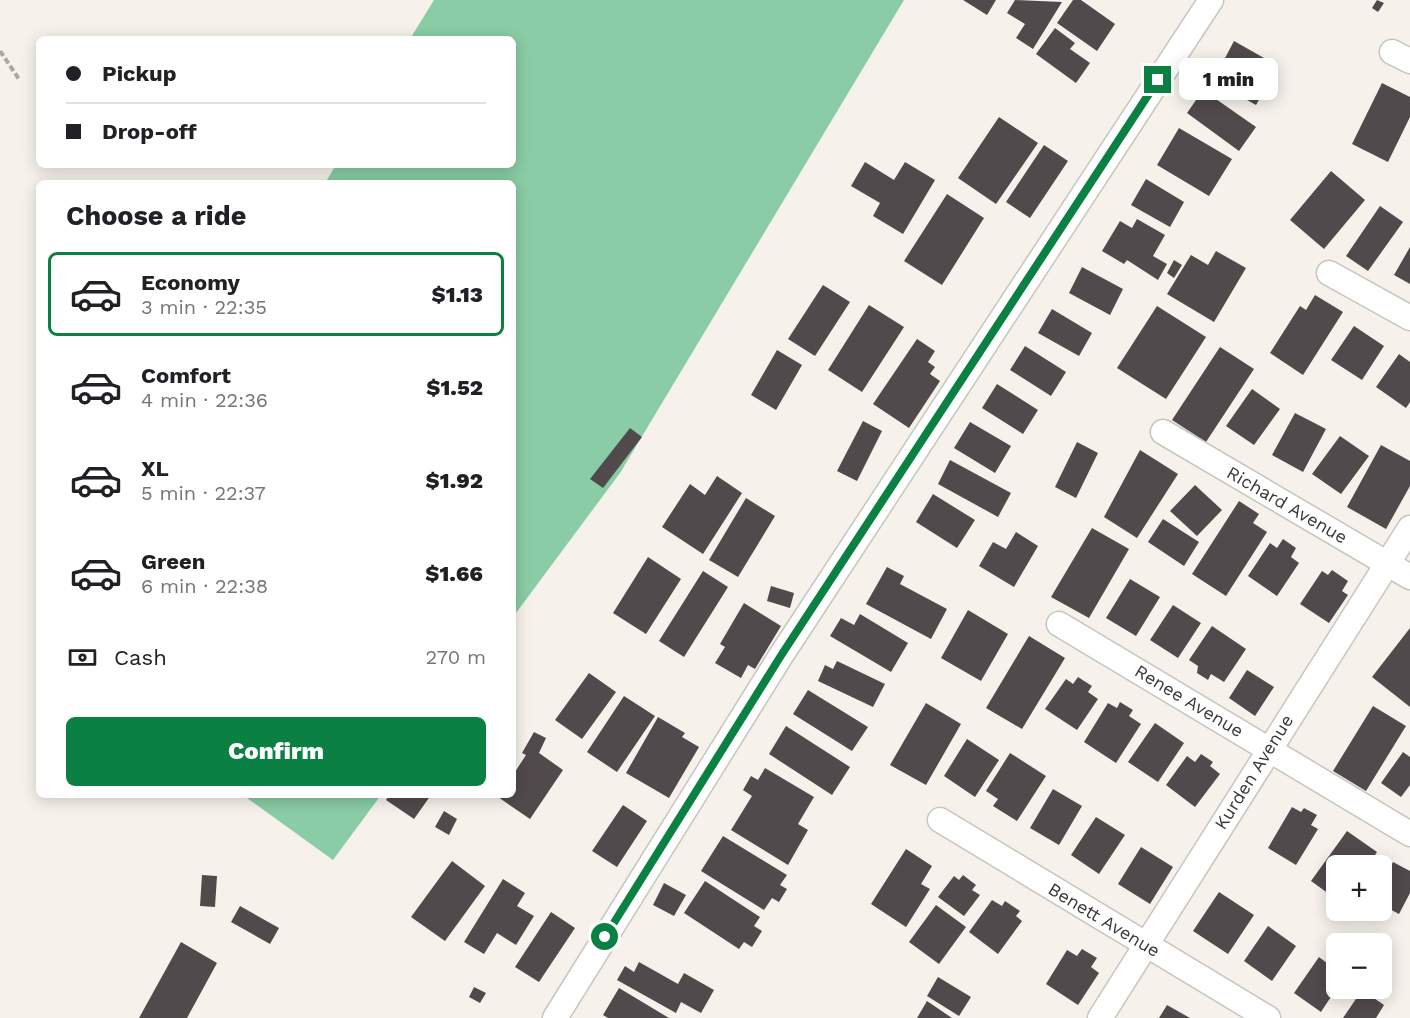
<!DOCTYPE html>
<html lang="en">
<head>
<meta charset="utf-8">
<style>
	body { margin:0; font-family:"Work Sans",sans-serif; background:#f2f2f2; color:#202124; height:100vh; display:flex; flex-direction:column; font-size:22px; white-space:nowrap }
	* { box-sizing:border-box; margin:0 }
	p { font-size:20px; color:#757577 }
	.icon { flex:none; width:33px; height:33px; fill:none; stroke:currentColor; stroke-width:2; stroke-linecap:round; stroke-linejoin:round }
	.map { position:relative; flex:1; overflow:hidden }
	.details { position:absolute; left:36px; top:180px; width:480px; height:618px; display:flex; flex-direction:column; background:#fff; border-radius:9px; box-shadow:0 3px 15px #0003 }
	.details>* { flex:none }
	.guide { position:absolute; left:36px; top:36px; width:480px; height:132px; border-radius:9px; box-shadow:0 3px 15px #0003; display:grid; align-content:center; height:132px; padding:0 30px; background:#fff }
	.buttons { position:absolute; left:1326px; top:855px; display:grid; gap:12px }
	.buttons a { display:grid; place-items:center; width:66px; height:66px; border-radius:9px; background:#fff; box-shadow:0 3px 15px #0003; font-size:30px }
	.end { position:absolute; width:27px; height:27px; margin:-14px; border:8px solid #0b8043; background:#fff; box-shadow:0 0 0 3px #fff }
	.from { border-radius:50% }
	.bubble { position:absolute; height:42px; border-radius:9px; background:#fff; box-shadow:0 3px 15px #0003; font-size:20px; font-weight:800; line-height:42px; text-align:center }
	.guide b { display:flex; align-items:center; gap:21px; height:57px; font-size:22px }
	.guide b+b { border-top:2px solid #e0e0e0 }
	.guide i { width:15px; height:15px; background:#202124 }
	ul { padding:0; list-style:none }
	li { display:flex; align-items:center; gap:18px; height:84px; margin:0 12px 9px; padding:0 18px; border:3px solid transparent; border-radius:9px }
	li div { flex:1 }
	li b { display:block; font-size:22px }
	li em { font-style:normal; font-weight:800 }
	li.active { border-color:#0b8043 }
	li>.icon { width:54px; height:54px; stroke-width:1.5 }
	h2 { padding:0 30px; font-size:27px; line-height:72px }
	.pay { display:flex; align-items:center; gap:15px; height:66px; padding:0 30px; font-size:22px }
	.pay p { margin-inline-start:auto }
	.cta { display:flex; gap:12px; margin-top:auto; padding:12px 30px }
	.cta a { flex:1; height:69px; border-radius:9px; background:#0b8043; color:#fff; font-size:24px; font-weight:800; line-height:69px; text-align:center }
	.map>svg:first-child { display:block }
	.forest { fill:#89cca5 }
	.building { fill:#514a4c }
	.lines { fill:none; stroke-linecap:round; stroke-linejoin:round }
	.street-casing { stroke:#c8c4be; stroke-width:27 }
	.path { stroke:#aaa7a2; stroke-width:4; stroke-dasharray:6 3; stroke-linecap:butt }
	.street { stroke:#fff; stroke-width:24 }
	.route { stroke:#0b8043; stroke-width:8 }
	.labels { text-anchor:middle; stroke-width:6; stroke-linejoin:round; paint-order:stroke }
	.street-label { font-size:18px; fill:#3a3836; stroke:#fff }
</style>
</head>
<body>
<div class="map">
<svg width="1410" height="1018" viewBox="0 0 1410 1018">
	<rect width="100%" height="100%" fill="#f6f2eb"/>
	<!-- forest -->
	<path class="forest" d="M434,0H904L620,473L513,617V183H325L336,165H513V39H410Z
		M243,795H381L333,860Z"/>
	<!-- building -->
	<path class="building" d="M963,0H996L987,15Z
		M1015,0L1062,2L1033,49L1016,38L1025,24L1007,13Z
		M1073,0H1081L1115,24L1097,51L1057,23Z
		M1377,0L1384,3L1378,12L1372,8Z
		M1055,28L1075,43L1070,49L1090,63L1076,83L1036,54Z
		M1234,41L1278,66L1256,105L1213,81Z
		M1382,83L1410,97V117L1388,162L1352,144Z
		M1203,90L1256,127L1239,151L1187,113Z
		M999,117L1038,143L996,204L958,178Z
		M1179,128L1232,159L1209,196L1157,165Z
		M1044,145L1068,161L1030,218L1006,202Z
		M865,162L894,180L905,162L935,180L903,234L873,216L880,203L851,186Z
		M1331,171L1365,200L1324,249L1290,220Z
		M1146,179L1184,202L1170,227L1131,205Z
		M947,194L984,218L942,285L904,261Z
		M1380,206L1403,222L1368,271L1346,256Z
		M1137,219L1165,235L1153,256L1167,264L1158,280L1127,260L1124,264L1102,251L1120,221L1132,228Z
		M1410,247V284L1394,275Z
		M1216,251L1246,268L1214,322L1167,294L1191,255L1208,265Z
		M1174,260L1182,265L1174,278L1167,273Z
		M1082,267L1123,289L1110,315L1069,293Z
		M823,285L850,302L815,356L788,339Z
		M1315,295L1343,312L1303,375L1270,353L1300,306L1306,310Z
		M869,305L904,327L862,392L828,370Z
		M1157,306L1206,337L1166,399L1117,368Z
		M1052,309L1092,333L1079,356L1038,333Z
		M1354,326L1384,346L1362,380L1331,360Z
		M917,339L935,351L928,362L935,367L930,374L940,381L909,428L873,404Z
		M1025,346L1066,372L1051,396L1010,370Z
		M1220,347L1254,369L1206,442L1172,420Z
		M777,350L802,365L776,410L751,395Z
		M1399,354L1410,362V402L1406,408L1376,387Z
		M997,384L1038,410L1023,434L982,408Z
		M1252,389L1280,409L1254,445L1226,426Z
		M1295,413L1326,429L1303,472L1272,455Z
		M863,421L882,431L857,481L837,471Z
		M970,422L1011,446L995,473L954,448Z
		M630,428L642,437L603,488L590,479Z
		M1340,436L1369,456L1341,494L1312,474Z
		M1077,442L1098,453L1076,498L1055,487Z
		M1381,445L1410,461V486L1386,529L1347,507Z
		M1140,450L1178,474L1137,538L1104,517Z
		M950,460L1011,493L998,517L938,484Z
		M717,476L742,493L703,554L662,527L690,484L705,495Z
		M1195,485L1222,510L1197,536L1170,511Z
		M933,494L975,520L957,548L916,522Z
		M746,498L775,516L738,577L709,560Z
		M1239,501L1259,514L1253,523L1267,532L1226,596L1192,574Z
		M1163,519L1199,542L1184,566L1148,542Z
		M1092,528L1129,549L1089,618L1051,597Z
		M1016,532L1038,546L1014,587L979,566L993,542L1006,549Z
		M1283,539L1296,548L1291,557L1299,563L1277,596L1248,576L1270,543L1277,548Z
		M648,557L681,579L646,634L613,613Z
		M887,567L904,576L900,584L947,609L931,639L866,604Z
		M1332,570L1348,581L1342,591L1348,595L1329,623L1300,604L1322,571L1328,575Z
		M703,571L728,587L684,657L659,641Z
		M1130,579L1160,597L1136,636L1106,618Z
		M771,586L794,593L790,608L767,601Z
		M744,603L781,626L755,669L748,665L741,678L715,663L725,647L720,644Z
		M1173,605L1201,623L1178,658L1150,640Z
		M968,610L1008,634L981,681L941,658Z
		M860,614L908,643L891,672L830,636L841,618L854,625Z
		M1212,626L1246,649L1224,682L1211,674L1208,680L1197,673L1198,666L1189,660Z
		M1410,628V707L1372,677Z
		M1029,636L1065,658L1022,729L986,708Z
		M837,661L885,684L873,707L818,681L825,665L833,669Z
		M1247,670L1274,687L1255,716L1229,698Z
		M589,673L616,692L582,739L555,720Z
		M1078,677L1092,686L1088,692L1098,699L1077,730L1045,709L1066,679L1073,684Z
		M808,690L868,727L852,751L793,714Z
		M624,696L655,716L617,772L587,752Z
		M1120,702L1133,710L1129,716L1141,724L1116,763L1084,742L1108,703L1117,708Z
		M926,703L961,724L926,785L890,765Z
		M1373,706L1406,726L1366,791L1333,771Z
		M658,717L685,733L682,737L699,747L669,798L626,773Z
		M1155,723L1184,743L1158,782L1128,762Z
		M786,726L850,767L832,795L769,754Z
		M534,732L546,738L539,753L563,770L530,819L498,797L513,795V775L526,755L522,753Z
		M967,739L999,760L975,797L944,776Z
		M1403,752L1410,757V785L1401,797L1381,783Z
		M1010,753L1046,776L1017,821L993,806L998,799L986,791Z
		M1201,754L1213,762L1210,766L1220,774L1195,807L1166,785L1187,756L1195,762Z
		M765,768L814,797L798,824L808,830L788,865L731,830L752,796L743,790L751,776L758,780Z
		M1053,789L1082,806L1059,845L1030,828Z
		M389,795H431L414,819L386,800Z
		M623,805L647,821L617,867L592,851Z
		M1292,807L1301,812L1304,808L1317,815L1311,825L1318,829L1296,865L1268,848Z
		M444,811L457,819L449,835L435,827Z
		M1096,817L1125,835L1099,874L1071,855Z
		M1347,831L1377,852L1368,866H1336V899L1311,881Z
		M723,836L787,875L780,885L787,889L779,902L772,898L764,910L701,871Z
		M1141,847L1173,867L1150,904L1118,884Z
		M906,849L932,866L921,884L930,889L906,927L871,904Z
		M452,861L485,886L445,941L411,917Z
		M1393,862L1410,871V893L1399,914L1382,905V884Z
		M202,875L217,876L215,907L200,906Z
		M963,875L976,885L972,890L980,895L964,916L938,897L954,876L959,880Z
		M503,879L525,893L517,906L534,916L516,945L497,933L484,954L464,942Z
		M705,881L760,917L754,926L762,931L752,947L744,942L739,949L684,913Z
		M664,883L686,895L674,916L653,905Z
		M1219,892L1254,915L1228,954L1193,931Z
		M992,900L1002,906L1005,901L1020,911L1016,916L1022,921L998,954L969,932Z
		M936,905L966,927L939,964L909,942Z
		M240,906L279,928L270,944L231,922Z
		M551,912L575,928L539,982L515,967Z
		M1268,926L1296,946L1272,981L1244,961Z
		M181,942L217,963L187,1018H139Z
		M1082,949L1097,958L1091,967L1099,973L1078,1005L1046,984L1067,950L1077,956Z
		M1319,957L1336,970V989L1321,1012L1294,993Z
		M639,962L678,984L684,973L714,990L701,1013L681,1002L676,1013L617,980L625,966L634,972Z
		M938,977L971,997L959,1016L927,996Z
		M474,987L486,993L480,1003L469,997Z
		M619,988L669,1018H608L603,1015Z
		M1362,990L1384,1005L1376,1018H1343Z
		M927,1001L952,1018H917Z
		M1167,1005L1190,1018H1159Z"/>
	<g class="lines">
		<!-- street casing -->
		<g class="street-casing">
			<path id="street" d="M1392,52L1410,61
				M1329,273L1410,318
				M1163,432L1410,577
				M1059,624L1410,834
				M940,820L1268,1018
				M555,1018L782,654L1211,0
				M1100,1018L1410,528"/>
		</g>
		<!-- path -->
		<path class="path" d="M0,51L19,79"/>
		<!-- street -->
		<use href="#street" class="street"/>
	</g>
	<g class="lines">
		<!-- route -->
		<path class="route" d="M605,937L782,654L1158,80"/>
	</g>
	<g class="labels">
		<!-- street labels -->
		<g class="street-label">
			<text transform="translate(1287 505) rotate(30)" y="6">Richard Avenue</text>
			<text transform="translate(1189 701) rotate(31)" y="6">Renee Avenue</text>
			<text transform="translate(1254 772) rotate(-58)" y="6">Kurden Avenue</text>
			<text transform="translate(1104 920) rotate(31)" y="6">Benett Avenue</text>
		</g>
	</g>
</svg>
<div class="buttons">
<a>+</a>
<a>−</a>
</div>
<i class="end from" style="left:605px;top:937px"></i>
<i class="end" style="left:1158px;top:80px"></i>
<div class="bubble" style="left:1179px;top:58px;width:99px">1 min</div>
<div class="guide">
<b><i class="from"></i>Pickup</b>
<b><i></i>Drop-off</b>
</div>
<section class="details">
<h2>Choose a ride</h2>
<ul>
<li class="active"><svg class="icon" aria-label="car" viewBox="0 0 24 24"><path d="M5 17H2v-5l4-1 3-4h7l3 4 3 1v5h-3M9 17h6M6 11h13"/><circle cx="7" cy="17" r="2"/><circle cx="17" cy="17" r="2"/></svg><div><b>Economy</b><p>3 min · 22:35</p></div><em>$1.13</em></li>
<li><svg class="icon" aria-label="car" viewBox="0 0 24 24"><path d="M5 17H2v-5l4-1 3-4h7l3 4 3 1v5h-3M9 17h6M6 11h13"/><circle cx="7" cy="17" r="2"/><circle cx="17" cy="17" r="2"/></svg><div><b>Comfort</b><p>4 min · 22:36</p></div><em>$1.52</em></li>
<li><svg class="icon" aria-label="car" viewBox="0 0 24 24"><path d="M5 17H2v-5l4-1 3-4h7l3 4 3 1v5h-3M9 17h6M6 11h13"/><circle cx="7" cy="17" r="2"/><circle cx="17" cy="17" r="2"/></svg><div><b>XL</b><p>5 min · 22:37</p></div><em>$1.92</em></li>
<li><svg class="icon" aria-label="car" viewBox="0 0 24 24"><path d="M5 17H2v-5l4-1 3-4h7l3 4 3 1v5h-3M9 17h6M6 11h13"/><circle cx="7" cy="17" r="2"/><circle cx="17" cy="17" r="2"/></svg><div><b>Green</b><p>6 min · 22:38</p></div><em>$1.66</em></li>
</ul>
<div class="pay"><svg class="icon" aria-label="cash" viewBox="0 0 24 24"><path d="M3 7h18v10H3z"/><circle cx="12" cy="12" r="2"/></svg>Cash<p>270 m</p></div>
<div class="cta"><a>Confirm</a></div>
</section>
</div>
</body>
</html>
